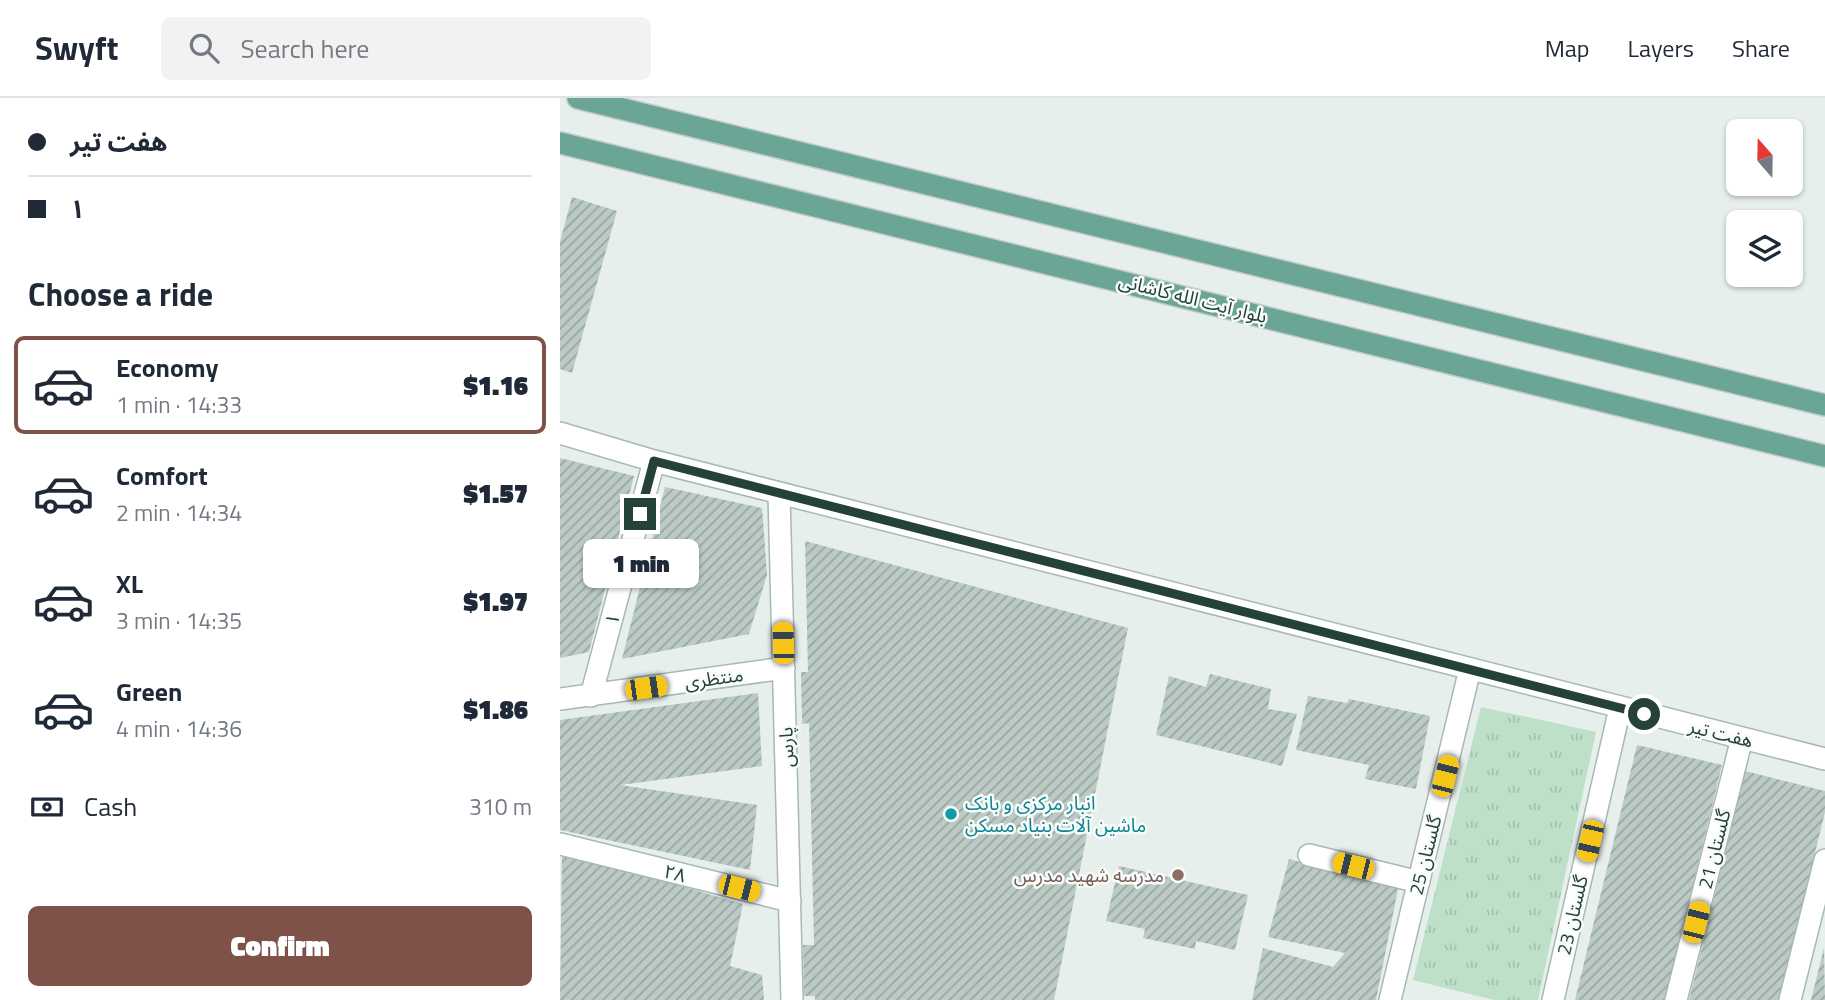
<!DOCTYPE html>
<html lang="en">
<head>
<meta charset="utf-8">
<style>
	body { margin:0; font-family:"Titillium Web","Noto Sans Arabic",sans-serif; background:#f2f2f3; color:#1f2937; height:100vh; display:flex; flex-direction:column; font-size:26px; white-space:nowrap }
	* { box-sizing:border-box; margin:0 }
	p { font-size:23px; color:#747a83 }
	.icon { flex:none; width:38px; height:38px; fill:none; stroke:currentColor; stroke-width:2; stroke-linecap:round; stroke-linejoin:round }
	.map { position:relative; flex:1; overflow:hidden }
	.details { display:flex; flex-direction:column; background:#fff; width:560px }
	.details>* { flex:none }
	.guide { display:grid; align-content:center; height:154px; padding:0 28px; background:#fff }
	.needle { width:46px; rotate:340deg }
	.buttons { position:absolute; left:1166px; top:21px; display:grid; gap:14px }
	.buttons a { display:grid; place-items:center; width:77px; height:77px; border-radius:10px; background:#fff; box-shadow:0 2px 5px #0004; font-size:35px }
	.end { position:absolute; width:32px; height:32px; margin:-16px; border:9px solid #24423a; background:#fff; box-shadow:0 0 0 4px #fff }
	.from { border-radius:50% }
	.bubble { position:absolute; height:49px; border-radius:10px; background:#fff; box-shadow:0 2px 5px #0004; font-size:23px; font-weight:800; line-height:49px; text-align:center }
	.car { position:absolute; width:21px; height:42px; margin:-21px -10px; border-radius:9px; box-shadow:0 0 5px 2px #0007; background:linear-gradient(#f5c518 24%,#345 0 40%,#f5c518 0 76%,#345 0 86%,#f5c518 0) }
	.guide b { display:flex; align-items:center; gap:24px; height:66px; font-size:26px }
	.guide b+b { border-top:2px solid #e0e1e3 }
	.guide i { width:18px; height:18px; background:#1f2937 }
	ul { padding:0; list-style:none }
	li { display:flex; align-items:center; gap:21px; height:98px; margin:0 14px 10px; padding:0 14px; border:4px solid transparent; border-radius:10px }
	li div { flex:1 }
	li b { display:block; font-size:26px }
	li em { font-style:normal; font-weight:800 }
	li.current { border-color:#7f5249 }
	li>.icon { width:63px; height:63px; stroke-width:1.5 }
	h2 { padding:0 28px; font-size:32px; line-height:84px }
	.pay { display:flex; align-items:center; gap:18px; height:77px; padding:0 28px; font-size:26px }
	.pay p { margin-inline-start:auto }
	.action { display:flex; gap:14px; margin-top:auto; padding:14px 28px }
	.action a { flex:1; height:80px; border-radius:10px; background:#7f5249; color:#fff; font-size:28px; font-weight:800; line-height:80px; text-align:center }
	header { display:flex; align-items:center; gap:42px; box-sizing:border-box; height:98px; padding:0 35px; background:#fff; border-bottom:2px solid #e0e1e3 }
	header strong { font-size:33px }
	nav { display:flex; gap:38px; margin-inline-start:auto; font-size:24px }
	.search { width:490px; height:63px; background:#f2f2f3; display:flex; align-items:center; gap:18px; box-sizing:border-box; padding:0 24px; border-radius:10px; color:#747a83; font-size:26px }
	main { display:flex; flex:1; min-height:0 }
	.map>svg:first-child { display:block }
	.grass { fill:url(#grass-tufts) }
	.building { fill:url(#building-hatch) }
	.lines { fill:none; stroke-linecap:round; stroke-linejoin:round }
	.minor-casing { stroke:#a8b8b2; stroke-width:24 }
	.major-casing { stroke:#c2cac8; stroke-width:24 }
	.minor { stroke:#fff; stroke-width:21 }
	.major { stroke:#6aa596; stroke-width:21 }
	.route { stroke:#24423a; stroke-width:9 }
	.culture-dot { fill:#0f9aa8; stroke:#f7fbf9; stroke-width:2.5 }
	.education-dot { fill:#8d6e63; stroke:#f7fbf9; stroke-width:2.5 }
	.labels { text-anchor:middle; stroke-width:5; stroke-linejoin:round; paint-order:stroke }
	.street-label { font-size:19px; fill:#24423a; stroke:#f7fbf9 }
	.culture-label { font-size:19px; fill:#0d838f; stroke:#f7fbf9; text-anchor:start }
	.education-label { font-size:19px; fill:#785e54; stroke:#f7fbf9; text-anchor:end }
</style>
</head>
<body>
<header>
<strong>Swyft</strong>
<div class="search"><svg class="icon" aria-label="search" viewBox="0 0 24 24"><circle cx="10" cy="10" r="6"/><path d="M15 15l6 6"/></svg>Search here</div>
<nav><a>Map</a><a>Layers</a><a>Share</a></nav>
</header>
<main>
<section class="details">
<div class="guide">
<b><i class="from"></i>هفت تیر</b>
<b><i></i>۱</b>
</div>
<h2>Choose a ride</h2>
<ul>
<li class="current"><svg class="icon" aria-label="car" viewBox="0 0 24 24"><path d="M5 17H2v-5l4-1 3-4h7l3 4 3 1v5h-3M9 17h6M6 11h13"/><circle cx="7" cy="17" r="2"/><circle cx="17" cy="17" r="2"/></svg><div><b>Economy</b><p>1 min · 14:33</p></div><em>$1.16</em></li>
<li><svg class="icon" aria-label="car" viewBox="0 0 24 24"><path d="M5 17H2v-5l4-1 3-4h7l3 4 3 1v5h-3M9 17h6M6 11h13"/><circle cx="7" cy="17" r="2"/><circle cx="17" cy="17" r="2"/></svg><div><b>Comfort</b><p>2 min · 14:34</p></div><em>$1.57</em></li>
<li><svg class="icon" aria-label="car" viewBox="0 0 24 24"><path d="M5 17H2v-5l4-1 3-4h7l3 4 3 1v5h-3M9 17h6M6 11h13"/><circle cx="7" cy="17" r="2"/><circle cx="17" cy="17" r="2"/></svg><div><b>XL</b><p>3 min · 14:35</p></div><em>$1.97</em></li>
<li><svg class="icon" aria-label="car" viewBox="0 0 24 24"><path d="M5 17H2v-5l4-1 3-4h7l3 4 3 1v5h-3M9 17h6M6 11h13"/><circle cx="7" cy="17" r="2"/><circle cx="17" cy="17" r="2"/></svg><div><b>Green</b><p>4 min · 14:36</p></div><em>$1.86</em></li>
</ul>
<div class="pay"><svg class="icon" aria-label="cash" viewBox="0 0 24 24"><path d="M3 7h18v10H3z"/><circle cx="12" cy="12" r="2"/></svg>Cash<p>310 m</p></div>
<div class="action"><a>Confirm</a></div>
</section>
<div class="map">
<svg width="1265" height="902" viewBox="0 0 1265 902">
	<defs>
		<pattern id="grass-tufts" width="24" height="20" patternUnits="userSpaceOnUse" patternTransform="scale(1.75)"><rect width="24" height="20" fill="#bfe0c8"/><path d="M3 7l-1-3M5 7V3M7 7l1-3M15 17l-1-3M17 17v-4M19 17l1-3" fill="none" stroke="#a4c1ad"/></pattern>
		<pattern id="building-hatch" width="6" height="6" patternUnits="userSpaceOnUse" patternTransform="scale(1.75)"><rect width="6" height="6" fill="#bbcac4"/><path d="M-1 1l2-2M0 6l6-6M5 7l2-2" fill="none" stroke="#98a6a0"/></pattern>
	</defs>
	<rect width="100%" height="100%" fill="#e6efeb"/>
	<!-- grass -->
	<path class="grass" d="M921,609L1036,634L978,902H934L853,882Z"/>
	<!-- building -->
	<path class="building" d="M12,99L57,113L12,275L0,271V144Z
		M0,360L74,378L29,554L0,560Z
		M105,389L202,410L207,477L189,536L62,561Z
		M245,443L568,530L494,902H255V898H244L243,847H254L249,625L242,626L241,574H248Z
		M650,576L711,591L708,611L737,616L722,668L596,637L609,578L646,589Z
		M198,595L202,668L60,687L197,707L190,772L0,732V622Z
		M748,598L787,605L789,601L870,618L856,691L805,681L809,667L736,652Z
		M1077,647L1162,667L1105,902H1015Z
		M1185,673L1265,693V714L1219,902H1129Z
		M2,754L183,806L170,868L202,877L204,902H0Z
		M729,761L838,791L816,902H692L703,850L773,869L785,855L708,839Z
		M559,768L688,797L675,852L636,843L635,851L583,840L585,831L546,823Z
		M1264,850L1265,902H1251Z"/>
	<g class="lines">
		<!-- minor casing -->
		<g class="minor-casing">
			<path id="minor" d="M0,335L94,363L1265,661
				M219,396L232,902
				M31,598L94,363
				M0,601L224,570
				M0,746L230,803
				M749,757L859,784
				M830,902L910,571
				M993,902L1060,610
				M1116,902L1182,640
				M1230,902L1265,762"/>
		</g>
		<!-- major casing -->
		<g class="major-casing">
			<path id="major" d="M18,0L1265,307
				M0,45L1265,358"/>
		</g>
		<!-- minor -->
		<use href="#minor" class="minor"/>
		<!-- major -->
		<use href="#major" class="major"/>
	</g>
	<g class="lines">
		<!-- route -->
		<path class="route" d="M80,416L94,363L1084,616"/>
	</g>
	<!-- markers -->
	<circle class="culture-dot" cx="391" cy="716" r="7"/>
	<circle class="education-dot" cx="618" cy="777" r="7"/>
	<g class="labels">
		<!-- street labels -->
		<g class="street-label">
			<text transform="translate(633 200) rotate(14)" y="7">بلوار آیت الله کاشانی</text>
			<text transform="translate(52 521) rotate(-75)" y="7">۱</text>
			<text transform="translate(154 580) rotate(-8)" y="7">منتظری</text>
			<text transform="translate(1161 635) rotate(14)" y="7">هفت تیر</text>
			<text transform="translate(226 649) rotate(-92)" y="7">پارس</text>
			<text transform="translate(1154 751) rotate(-76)" y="7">گلستان 21</text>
			<text transform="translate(865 757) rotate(-76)" y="7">گلستان 25</text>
			<text transform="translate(115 775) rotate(14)" y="7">۲۸</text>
			<text transform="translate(1012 817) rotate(-77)" y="7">گلستان 23</text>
		</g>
		<!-- culture labels -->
		<g class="culture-label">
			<text x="405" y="712">انبار مرکزی و بانک<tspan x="405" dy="22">ماشین آلات بنیاد مسکن</tspan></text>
		</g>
		<!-- education labels -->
		<g class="education-label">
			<text x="604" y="784">مدرسه شهید مدرس</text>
		</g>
	</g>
</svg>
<div class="buttons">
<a><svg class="needle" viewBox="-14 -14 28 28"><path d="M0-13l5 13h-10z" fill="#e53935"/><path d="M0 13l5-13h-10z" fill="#747a83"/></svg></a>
<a><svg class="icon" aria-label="layers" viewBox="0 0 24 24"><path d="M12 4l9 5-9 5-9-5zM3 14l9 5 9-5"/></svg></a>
</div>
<i class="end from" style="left:1084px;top:616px"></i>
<i class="end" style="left:80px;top:416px"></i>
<div class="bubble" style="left:23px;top:441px;width:116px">1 min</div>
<i class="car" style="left:223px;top:545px;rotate:358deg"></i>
<i class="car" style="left:86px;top:590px;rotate:82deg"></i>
<i class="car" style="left:885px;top:678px;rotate:14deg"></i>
<i class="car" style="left:1030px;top:743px;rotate:193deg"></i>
<i class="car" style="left:793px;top:768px;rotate:284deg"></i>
<i class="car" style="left:179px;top:790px;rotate:104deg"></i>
<i class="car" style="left:1136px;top:824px;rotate:14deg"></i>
</div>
</main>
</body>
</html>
